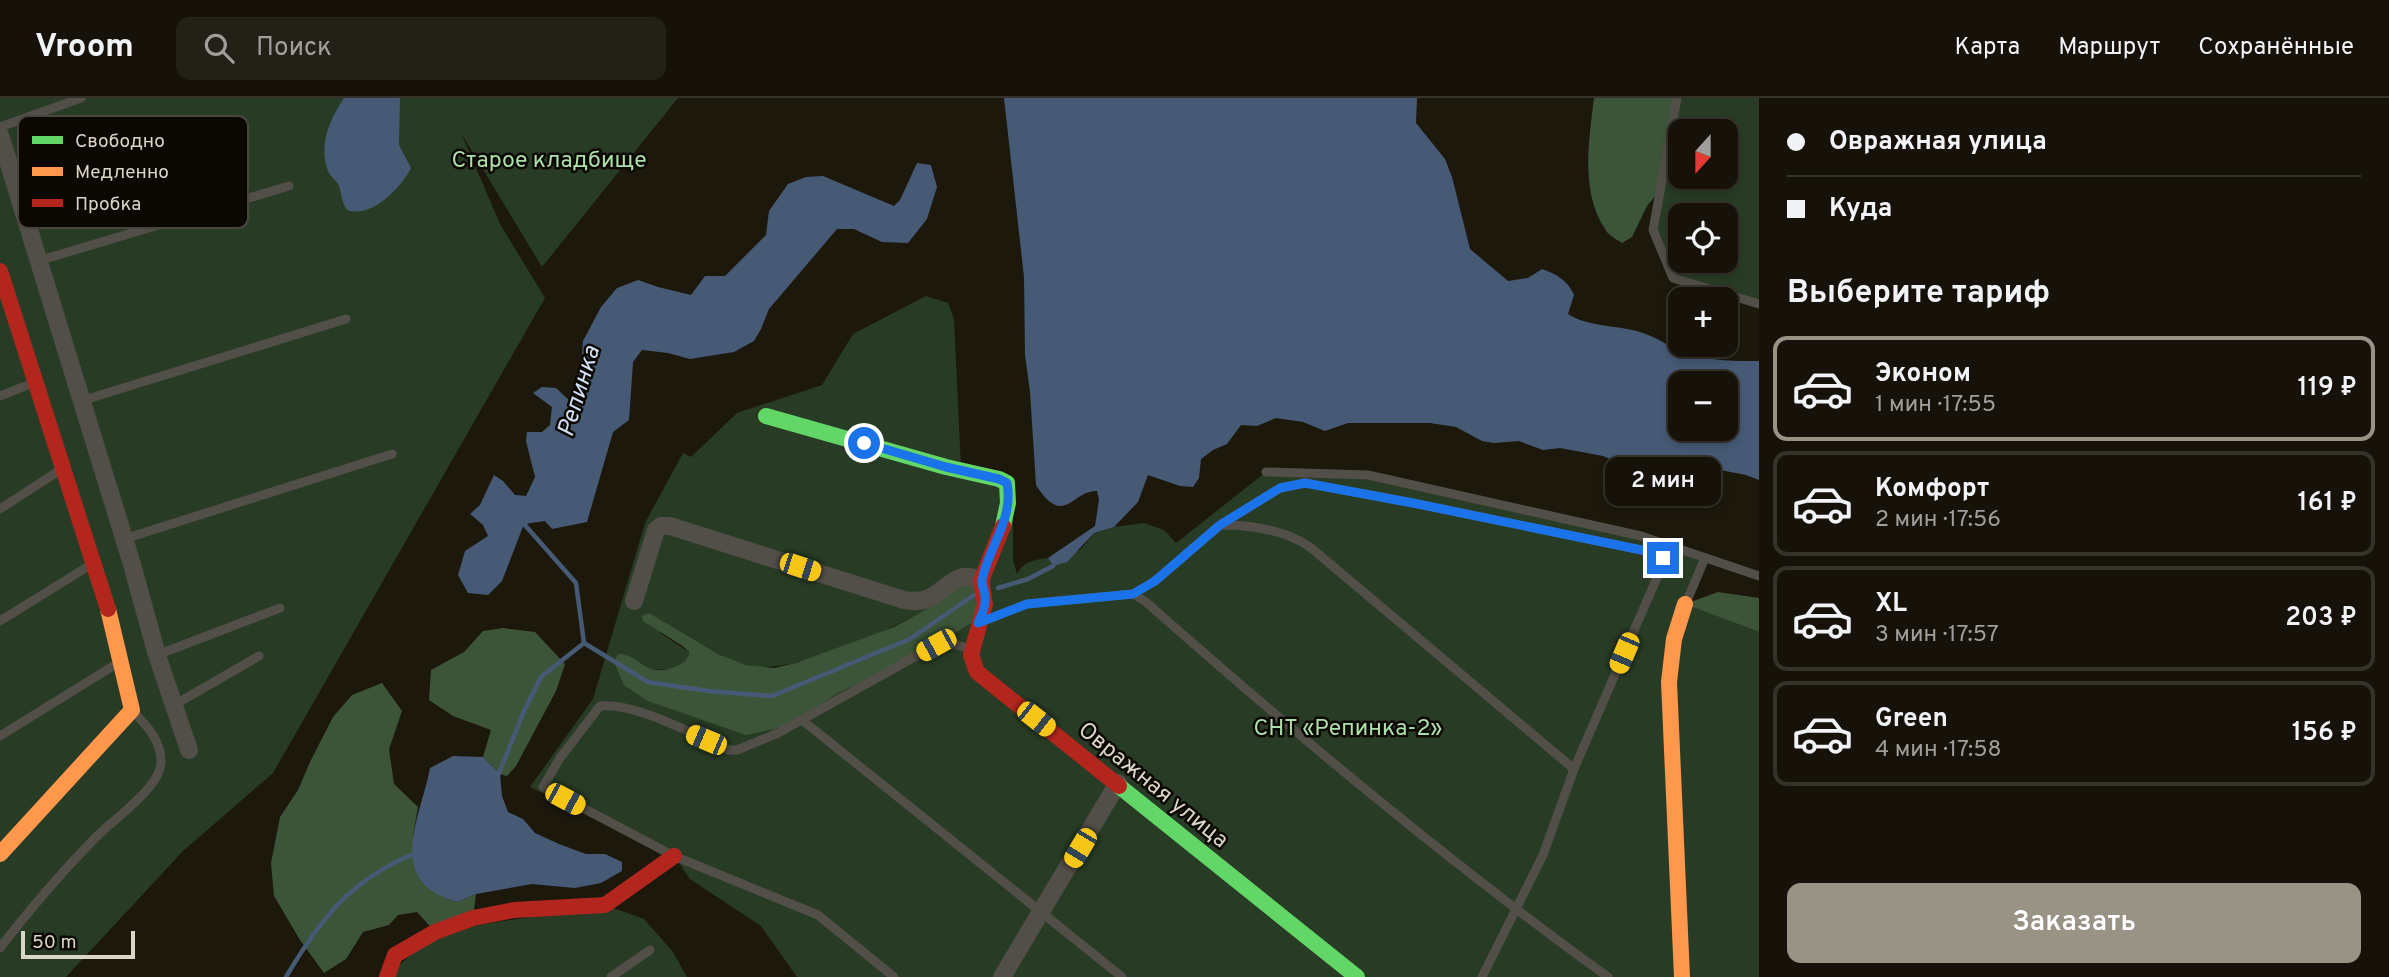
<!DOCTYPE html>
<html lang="ru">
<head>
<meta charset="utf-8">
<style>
	body { margin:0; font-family:Overpass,sans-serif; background:#232017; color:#f1f3f6; height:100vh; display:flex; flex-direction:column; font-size:26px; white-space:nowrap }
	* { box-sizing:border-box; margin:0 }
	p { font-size:23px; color:#9e9e9c }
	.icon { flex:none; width:38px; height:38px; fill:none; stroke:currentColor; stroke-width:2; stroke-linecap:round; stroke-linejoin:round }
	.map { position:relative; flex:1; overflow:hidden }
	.drawer { display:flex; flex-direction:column; background:#161209; width:630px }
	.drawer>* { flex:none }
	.hud { display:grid; align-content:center; height:154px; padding:0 28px; background:#161209 }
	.needle { width:46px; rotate:201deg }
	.controls { position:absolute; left:1668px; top:21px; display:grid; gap:14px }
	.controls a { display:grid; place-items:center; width:70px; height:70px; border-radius:14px; background:#161209; box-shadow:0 4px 10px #0003,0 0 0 2px #35322a; font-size:35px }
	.scale { position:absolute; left:21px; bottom:18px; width:114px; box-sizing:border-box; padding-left:7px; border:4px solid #dad5c6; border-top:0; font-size:19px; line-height:24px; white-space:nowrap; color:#dad5c6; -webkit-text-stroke:5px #0b0701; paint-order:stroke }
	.end { position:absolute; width:32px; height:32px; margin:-16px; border:9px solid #1a73e8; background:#fff; box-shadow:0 0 0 4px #fff }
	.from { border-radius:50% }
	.bubble { position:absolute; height:49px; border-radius:14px; background:#161209; box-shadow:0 4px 10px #0003,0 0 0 2px #35322a; font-size:23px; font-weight:600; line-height:49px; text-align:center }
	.car { position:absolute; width:21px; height:42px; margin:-21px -10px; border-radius:9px; box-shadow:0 0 5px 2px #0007; background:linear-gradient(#f5c518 24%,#345 0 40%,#f5c518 0 76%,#345 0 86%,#f5c518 0) }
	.hud b { display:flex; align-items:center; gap:24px; height:66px; font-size:26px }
	.hud b+b { border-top:2px solid #35322a }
	.hud i { width:18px; height:18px; background:#f1f3f6 }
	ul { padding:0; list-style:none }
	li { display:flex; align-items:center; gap:21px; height:105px; margin:0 14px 10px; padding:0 14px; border:4px solid #35322a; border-radius:14px }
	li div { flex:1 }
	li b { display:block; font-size:26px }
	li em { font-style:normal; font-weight:600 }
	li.selected { border-color:#989385 }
	li>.icon { width:63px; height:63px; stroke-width:1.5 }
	h2 { padding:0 28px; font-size:32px; line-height:84px }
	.action { display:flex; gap:14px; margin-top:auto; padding:14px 28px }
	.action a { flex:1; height:80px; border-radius:14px; background:#989385; color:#fff; font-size:28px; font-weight:600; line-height:80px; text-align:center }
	header { display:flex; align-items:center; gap:42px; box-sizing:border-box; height:98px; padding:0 35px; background:#161209; border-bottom:2px solid #35322a }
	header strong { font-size:33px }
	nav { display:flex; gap:38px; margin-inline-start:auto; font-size:24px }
	.search { width:490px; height:63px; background:#232017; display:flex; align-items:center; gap:18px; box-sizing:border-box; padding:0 24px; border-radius:14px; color:#9e9e9c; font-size:26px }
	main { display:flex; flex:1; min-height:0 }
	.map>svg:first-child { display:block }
	.green { fill:#283c25; fill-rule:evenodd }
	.forest { fill:#3c5538 }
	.water { fill:#465a76; fill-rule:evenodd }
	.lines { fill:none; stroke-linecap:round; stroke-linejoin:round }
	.stream { stroke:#465a76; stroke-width:4.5 }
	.lane { stroke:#524e48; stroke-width:9 }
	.street { stroke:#524e48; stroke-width:18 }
	.fast { stroke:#63d668; stroke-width:16 }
	.slow { stroke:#ff974d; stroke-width:16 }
	.jam { stroke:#b3261e; stroke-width:16 }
	.route { stroke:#1a73e8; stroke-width:9 }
	.labels { text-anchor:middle; stroke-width:5; stroke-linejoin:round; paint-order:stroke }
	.park-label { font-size:23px; fill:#addfaa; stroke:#0b0701 }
	.street-label { font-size:23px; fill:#dad5c6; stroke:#0b0701 }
	.water-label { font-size:24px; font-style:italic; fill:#d2e1f8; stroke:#0b0701 }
	.key { fill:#0b0701; stroke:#49453c; stroke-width:2 }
	.key-label { font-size:19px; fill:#dad5c6 }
</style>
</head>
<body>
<header>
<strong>Vroom</strong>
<div class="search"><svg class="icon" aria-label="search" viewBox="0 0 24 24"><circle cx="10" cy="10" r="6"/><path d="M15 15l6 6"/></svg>Поиск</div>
<nav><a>Карта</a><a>Маршрут</a><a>Сохранённые</a></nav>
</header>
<main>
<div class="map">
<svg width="1759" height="879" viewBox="0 0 1759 879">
	<rect width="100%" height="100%" fill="#1d180c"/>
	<!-- green -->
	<path class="green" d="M0,0H678L542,169L461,35L500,126L545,200L273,675L183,753L66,879H0Z
		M1677,0H1759V206L1673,180L1653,132ZM1680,33H1726V79H1680ZM1680,117H1726V163H1680Z
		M926,198L948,205L954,221L961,370L1013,383V462L1017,476C1024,463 1034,462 1048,460L1053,468L1081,451L1094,435L1114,429L1144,425L1164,432L1176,445L1266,374L1368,377L1641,438L1705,460L1686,506L1759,534V879H797L761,828L690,781L674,758L530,689L593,601L645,425L683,355L691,359L737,315L822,287L853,236ZM925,512L906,564L838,595L788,628L614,564C631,567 687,584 689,554L660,535L648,515C679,532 709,555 743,566C786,581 886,534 925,512Z
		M605,807L644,821L673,854L687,879H387L435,834Z"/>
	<!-- forest -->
	<path class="forest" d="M1594,0H1677L1660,92L1647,108L1632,139L1622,145C1616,141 1608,137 1605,131C1580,93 1589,42 1594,0Z
		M963,485L972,486L979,495L973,524L906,564L838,595L788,628L746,637L648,603L624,587L614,564L618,556C641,556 644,581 675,569C683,565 688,563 689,554L684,549L643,523L642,518L649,515L718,556L746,567L775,570L799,564L894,529L925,512Z
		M1718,494L1759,500V534L1685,506Z
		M503,530L535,534L565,566L556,593L516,668L507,678L500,676L483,659L491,632L453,618L429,602L431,572L464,554L483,533Z
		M382,585L402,613L389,651L394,686L418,709L413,737L447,801L457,804L476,796L473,820L435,834L417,814L398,817L389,827L363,834L346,861L324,875L300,842L274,798L271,765L280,719L298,692L310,664L333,619L352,597Z"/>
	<!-- water -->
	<path class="water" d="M344,0H400L399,47L411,70C401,90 371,121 347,112C341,104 342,94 338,86C335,81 330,78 328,73C318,47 330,21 344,0Z
		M1004,0H1417L1416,25L1445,61L1452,79L1470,151L1508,183L1528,180L1542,171C1557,176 1568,183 1574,197L1568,216C1588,229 1616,227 1640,234C1657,239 1672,251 1689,256C1712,263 1736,263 1759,263V382L1746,377L1699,368L1694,374L1684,381L1673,378L1652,367L1627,368L1603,358L1560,350L1543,352L1519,343L1494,345L1482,343L1456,329L1430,325H1348L1325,333L1303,324L1276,320L1257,328L1241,327L1227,346L1213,352L1201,361L1199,380L1193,389L1180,388L1148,377L1138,404L1114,429L1094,435L1067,464L1053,468L1048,460L1095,428L1099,402L1097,393C1072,392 1064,431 1036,387L1030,294L1025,257L1024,179ZM1680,285H1726V331H1680Z
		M917,65L931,67L937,89L927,121L908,145L882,144L854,131H837L769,211L761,231L754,243L734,254L690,261L668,255L642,252L633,264L629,322L613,334L587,424L552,431L545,423L524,426L502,483L488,497L468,495L458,477L465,453L488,438L483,427L470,416L480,407L494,377L503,383L515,397L526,398L535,379L526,343L527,334H542L550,327L552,309L533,295L542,289L556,290L571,304L581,268L583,243L601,209L617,190L638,182L658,189L691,197L705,178H725L766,137L769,113L788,86L806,79L823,78L894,108L900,102Z
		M453,658L483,659L500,676L502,698L508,714L523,721L535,735L559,746L586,756H605L622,764V773L601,785L575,790L532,786L476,796L457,804C383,784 421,719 430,670Z"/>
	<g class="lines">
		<!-- stream -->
		<path class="stream" d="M998,490L1028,481L1053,468
			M584,545L648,584L708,593L772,598L910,541L974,497
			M497,680L524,613L541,579L584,545L576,485L524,426L526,424
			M286,879C321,820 350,782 416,755"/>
		<!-- lane -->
		<path class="lane" d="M1677,0L1653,132L1673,180L1759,206
			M0,29L81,0
			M38,163L289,88
			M0,298L33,285
			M81,303L346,221
			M1266,374L1368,377L1641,438L1759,478
			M0,411L60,372
			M1221,427C1252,427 1284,431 1310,449L1574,671
			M124,441L392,356
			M1133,496L1146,504C1294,635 1447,763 1608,879
			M1686,505L1705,460
			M986,522L1027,506L1133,496L1155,483L1220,427L1280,390L1305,385L1413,405L1656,455L1663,460L1662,468L1574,671L1543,757L1482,879
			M0,523L92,466
			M157,557L280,510
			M174,607L259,558
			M802,622L1122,879
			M0,638L118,565
			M0,850C29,812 61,775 94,741C110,725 130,711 145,694C153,685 162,674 161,661C160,641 145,626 132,612
			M611,879L650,852
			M894,879L818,817L674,758L543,689L560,660L600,608C636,604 694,637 729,652H737L778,635L936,547L953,546L968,550"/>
		<!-- street -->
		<path class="street" d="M0,37L131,463L157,557L189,652
			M634,503L656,432L661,428H670L904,502C912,503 919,504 927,501C947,493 958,468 981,484
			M1002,879L1118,685"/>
		<!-- fast -->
		<path class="fast" d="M766,318L946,369L999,381L1007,385L1008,405L1003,428
			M1119,688L1357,879"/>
		<!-- slow -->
		<path class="slow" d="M0,756L132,612L108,511
			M1682,879L1669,584L1674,541L1685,506"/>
		<!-- jam -->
		<path class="jam" d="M0,173L108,511
			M1003,428L981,483L985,506L971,557L977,574L1119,688
			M387,879L395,857L435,834L473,820L514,812L605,807L674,758"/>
	</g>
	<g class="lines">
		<!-- route -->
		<path class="route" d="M864,345L946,369L999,381L1007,385C1014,421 989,448 982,482C981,488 985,492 985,498C986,508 982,516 978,525L1027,506L1133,496L1155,483L1220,427L1280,390L1305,385L1413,405L1656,455L1663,460"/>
	</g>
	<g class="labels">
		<!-- park labels -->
		<g class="park-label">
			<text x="549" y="69">Старое кладбище</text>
			<text x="1348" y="637">СНТ «Репинка-2»</text>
		</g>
		<!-- street labels -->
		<g class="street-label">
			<text transform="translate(1154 686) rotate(39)" y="8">Овражная улица</text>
		</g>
		<!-- water labels -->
		<g class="water-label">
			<text transform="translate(578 293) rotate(-73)" y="8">Репинка</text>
		</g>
	</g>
	<!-- legend -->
	<rect x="18" y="18" width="230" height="112" rx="10" class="key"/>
	<rect x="32" y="38" width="31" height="8" fill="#63d668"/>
	<rect x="32" y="69" width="31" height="9" fill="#ff974d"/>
	<rect x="32" y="101" width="31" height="8" fill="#b3261e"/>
	<g class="key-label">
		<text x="75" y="49">Свободно</text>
		<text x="75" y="80">Медленно</text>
		<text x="75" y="112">Пробка</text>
	</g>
</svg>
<div class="controls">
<a><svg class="needle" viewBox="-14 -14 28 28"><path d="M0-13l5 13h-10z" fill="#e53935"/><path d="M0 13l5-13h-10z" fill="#9e9e9c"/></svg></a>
<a><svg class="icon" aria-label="locate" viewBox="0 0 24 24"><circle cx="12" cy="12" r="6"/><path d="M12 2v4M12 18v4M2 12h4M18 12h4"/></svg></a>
<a>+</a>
<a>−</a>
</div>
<div class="scale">50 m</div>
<i class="end from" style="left:864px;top:345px"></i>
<i class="end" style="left:1663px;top:460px"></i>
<div class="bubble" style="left:1605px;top:359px;width:116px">2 мин</div>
<i class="car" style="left:800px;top:469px;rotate:108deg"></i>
<i class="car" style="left:936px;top:547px;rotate:241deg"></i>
<i class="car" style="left:1624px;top:555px;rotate:203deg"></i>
<i class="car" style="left:1036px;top:621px;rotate:128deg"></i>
<i class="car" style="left:706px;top:642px;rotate:293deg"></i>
<i class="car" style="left:565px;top:701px;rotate:118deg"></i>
<i class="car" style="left:1080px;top:750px;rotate:211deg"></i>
</div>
<section class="drawer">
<div class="hud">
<b><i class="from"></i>Овражная улица</b>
<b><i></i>Куда</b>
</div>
<h2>Выберите тариф</h2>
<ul>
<li class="selected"><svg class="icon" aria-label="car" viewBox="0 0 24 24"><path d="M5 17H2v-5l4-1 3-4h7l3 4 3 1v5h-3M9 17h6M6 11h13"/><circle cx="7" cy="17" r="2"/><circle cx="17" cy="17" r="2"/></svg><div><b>Эконом</b><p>1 мин · 17:55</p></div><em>119 ₽</em></li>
<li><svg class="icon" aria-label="car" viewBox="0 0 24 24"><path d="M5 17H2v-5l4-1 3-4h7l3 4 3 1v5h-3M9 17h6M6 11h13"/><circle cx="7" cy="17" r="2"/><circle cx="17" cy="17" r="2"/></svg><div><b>Комфорт</b><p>2 мин · 17:56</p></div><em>161 ₽</em></li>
<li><svg class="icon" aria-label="car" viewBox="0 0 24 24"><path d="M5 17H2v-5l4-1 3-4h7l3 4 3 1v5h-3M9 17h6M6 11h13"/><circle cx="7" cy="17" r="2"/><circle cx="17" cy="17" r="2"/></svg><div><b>XL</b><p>3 мин · 17:57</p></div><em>203 ₽</em></li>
<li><svg class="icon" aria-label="car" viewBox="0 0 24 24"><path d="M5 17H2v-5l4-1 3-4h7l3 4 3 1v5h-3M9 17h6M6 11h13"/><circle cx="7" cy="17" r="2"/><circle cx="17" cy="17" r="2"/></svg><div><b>Green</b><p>4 мин · 17:58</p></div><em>156 ₽</em></li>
</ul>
<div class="action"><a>Заказать</a></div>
</section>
</main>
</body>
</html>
